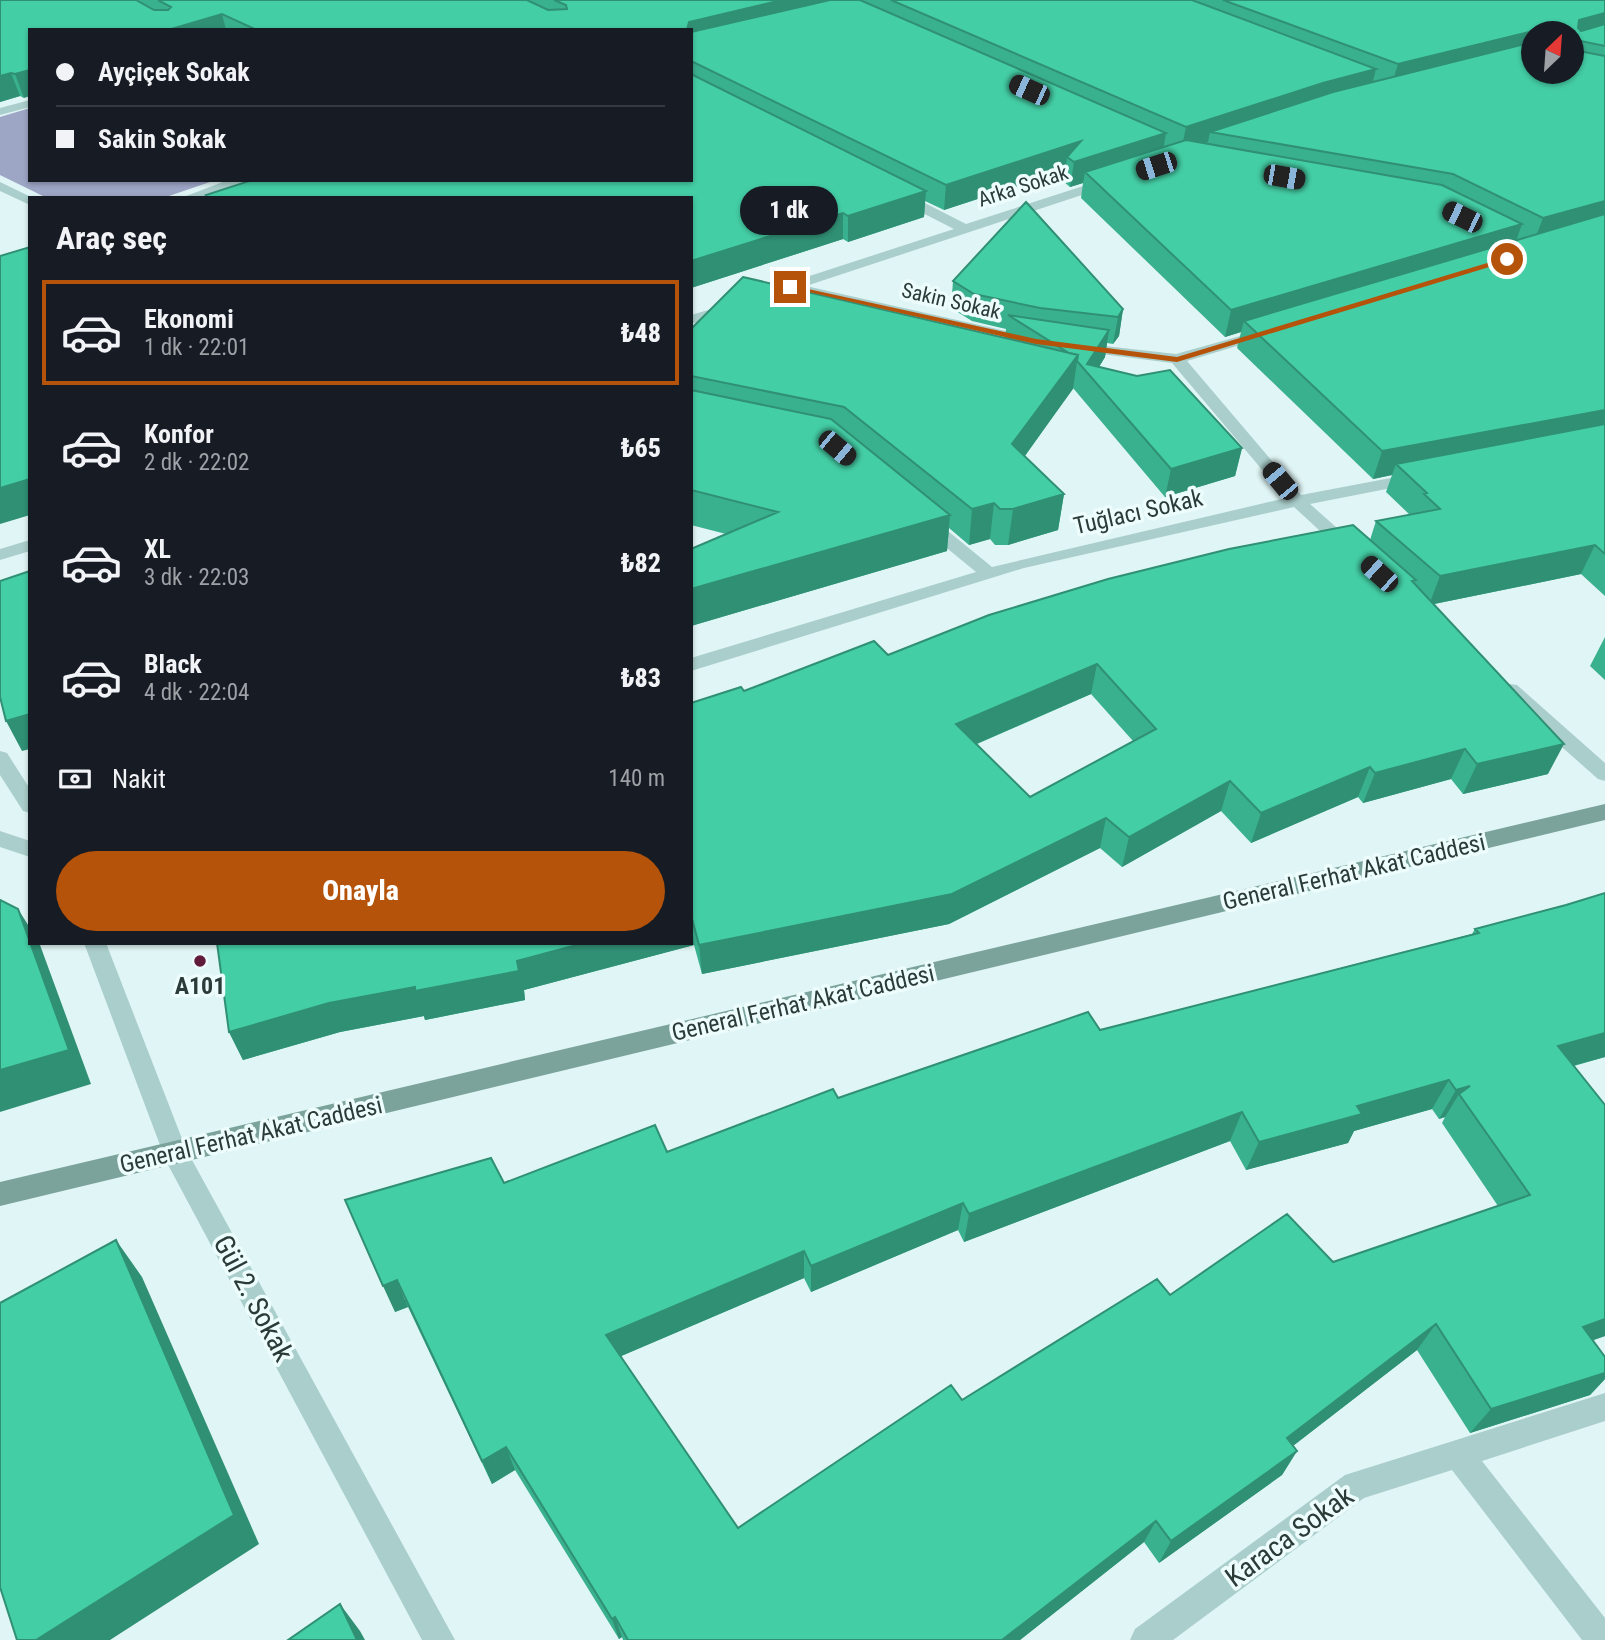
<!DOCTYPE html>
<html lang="tr">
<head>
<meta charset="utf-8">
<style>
	body { margin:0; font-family:"Roboto Condensed",sans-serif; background:#242831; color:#f1f3f6; height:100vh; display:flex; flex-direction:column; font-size:26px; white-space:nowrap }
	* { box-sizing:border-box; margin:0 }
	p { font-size:23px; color:#9ea1a6 }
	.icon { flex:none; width:38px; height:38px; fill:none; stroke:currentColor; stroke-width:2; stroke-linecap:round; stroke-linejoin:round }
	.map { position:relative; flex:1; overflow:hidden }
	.details { position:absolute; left:28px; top:196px; width:665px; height:749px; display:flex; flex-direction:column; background:#171b24; border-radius:0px; box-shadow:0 2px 5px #0004 }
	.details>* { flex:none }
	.guide { position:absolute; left:28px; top:28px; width:665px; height:154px; border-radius:0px; box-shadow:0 2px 5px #0004; display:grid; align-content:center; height:154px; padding:0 28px; background:#171b24 }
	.needle { width:46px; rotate:25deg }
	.tools { position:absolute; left:1521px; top:21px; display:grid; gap:14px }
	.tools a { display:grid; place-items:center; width:63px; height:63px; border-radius:50%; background:#171b24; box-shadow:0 2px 5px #0004; font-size:35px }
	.end { position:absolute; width:32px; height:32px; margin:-16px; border:9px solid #b45309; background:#fff; box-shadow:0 0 0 4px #fff }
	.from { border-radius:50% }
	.bubble { position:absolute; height:49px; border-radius:24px; background:#171b24; box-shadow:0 2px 5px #0004; font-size:23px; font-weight:800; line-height:49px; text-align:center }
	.car { position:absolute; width:21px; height:42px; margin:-21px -10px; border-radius:9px; box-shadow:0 0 5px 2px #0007; background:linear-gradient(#222 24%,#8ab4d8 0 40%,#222 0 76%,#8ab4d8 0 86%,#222 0) }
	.guide b { display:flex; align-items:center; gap:24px; height:66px; font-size:26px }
	.guide b+b { border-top:2px solid #363941 }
	.guide i { width:18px; height:18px; background:#f1f3f6 }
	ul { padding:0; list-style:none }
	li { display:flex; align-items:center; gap:21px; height:105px; margin:0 14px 10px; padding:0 14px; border:4px solid transparent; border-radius:0px }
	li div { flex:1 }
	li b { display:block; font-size:26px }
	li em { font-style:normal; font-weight:800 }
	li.current { border-color:#b45309 }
	li>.icon { width:63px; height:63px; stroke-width:1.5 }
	h2 { padding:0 28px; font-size:32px; line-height:84px }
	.pay { display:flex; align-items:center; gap:18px; height:77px; padding:0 28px; font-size:26px }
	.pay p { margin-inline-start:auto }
	.action { display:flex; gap:14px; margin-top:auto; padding:14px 28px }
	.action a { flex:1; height:80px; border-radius:42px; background:#b45309; color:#fff; font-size:28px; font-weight:800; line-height:80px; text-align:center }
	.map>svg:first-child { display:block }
	.green { fill:#9ea6c6 }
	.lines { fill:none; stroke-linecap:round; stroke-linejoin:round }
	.street { fill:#aacecb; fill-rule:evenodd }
	.secondary { fill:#7ba39c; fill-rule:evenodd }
	.wall { fill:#3ab18e; fill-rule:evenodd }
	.shaded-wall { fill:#309074 }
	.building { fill:#44cea5; stroke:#309074; stroke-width:2; fill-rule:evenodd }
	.route { fill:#b45309 }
	.poi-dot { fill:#611c3c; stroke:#edfcfc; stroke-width:2.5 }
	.labels { text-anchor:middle; stroke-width:7; stroke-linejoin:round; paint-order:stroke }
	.far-street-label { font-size:21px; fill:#2a3b38; stroke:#edfcfc }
	.street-label { font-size:24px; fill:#2a3b38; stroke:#edfcfc }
	.poi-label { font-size:24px; font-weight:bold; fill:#2a3b38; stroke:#edfcfc }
	.near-street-label { font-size:28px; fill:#2a3b38; stroke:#edfcfc }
</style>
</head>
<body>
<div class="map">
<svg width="1605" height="1640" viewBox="0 0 1605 1640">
	<rect width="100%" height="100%" fill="#e0f5f5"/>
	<!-- green -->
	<path class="green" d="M30,108V180H216L163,198H47L0,175V117Z"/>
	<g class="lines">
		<!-- street -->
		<path class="street" d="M30,100V107L0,115V108Z
			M1108,178L1112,179V185L806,286L1037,338L1039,341L1037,344L1032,345L790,291L783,287L785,284L954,229L897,200V194H907L966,224Z
			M228,180H247L200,198H181Z
			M0,182L33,198H30V205L0,191Z
			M729,304L736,308L734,311L691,324V315Z
			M1265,329L1270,330L1272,333L1270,336L1187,361L1301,495L1417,473L1425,478L1417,483L1310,504L1355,544L1358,548L1355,552H1343L1294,507L1024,568L691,671V658L976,572L920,526L917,522L920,518H932L992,567L1286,498L1172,363L1078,351L1071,347L1078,343L1176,354Z
			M30,540V551L0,560V549Z
			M1510,684L1517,685L1605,763V781L1598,779L1503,695L1500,690L1503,685Z
			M0,751L7,753L30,789V813L23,811L0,775Z
			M0,831L30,841V857L0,847Z
			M84,943H106L186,1149L455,1640H422L166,1161Z
			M1605,1393V1421L1482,1461L1605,1618V1640H1582L1452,1470L1364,1498L1173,1640H1130L1135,1629L1345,1475Z"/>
		<!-- secondary -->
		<path class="secondary" d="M1605,804V820L0,1206V1182Z"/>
	</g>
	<!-- wall -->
	<path class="wall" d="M0,0H1605V596L1581,574L1434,604L1548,774L1463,794L1451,779L1363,803L1358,797L1251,843L1221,811L1122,867L1100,848L949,924L702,974L694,945L524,990L525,1000L425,1020L424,1016L340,1032L243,1060L229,1032L691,943V703L1370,540L1376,521L1410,515L1386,492L1392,475L1373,479L1237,348L1241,332L1225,337L1081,198L1083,183L1070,187L1064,182L1066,170L944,210L925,201L924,217L848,242L843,239L691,288V198H207L206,195L691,180V30H30L24,98L20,96L0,102ZM1533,33H1572L1533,72ZM1091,694L1133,741L1030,797L977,744Z
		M953,281L1123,309L1119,336L1113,344L1107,343L1105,357L1099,367L1242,448L1235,476L1165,497L1073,388L1025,456L1064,494L1058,530L1008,545H995L990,539L969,545L949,528L947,551L691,626V549L726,534L691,525V329L1005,338L1006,329L972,321L951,308Z
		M1605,637V680L1590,666Z
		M1605,893V1057L1574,1066L1605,1105V1336L1593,1340L1605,1357V1379L1590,1395L1470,1433L1417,1350L1293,1446L1297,1451L1282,1475L1159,1563L1144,1542L1020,1640H623L622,1637L619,1639L515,1470L492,1484L408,1307L395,1312L504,1183L667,1152L838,1098L1472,934L1475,929L1566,905ZM1432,1109L1439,1119L1445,1117L1442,1123L1498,1206L1333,1262L1170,1295L962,1400L738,1528L621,1356L804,1278L811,1292L958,1230L964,1242L1230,1141L1246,1170L1348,1143L1354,1131Z"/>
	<!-- shaded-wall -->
	<path class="shaded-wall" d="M782,0H833L691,44V30H687L689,22Z
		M1605,13V32L1572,42L1579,20Z
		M222,14L226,30H168Z
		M1542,29L1541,33H1533V52L1391,87L1398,64Z
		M1376,69L1370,93L1210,132L1208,142L1181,151L1186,127L1323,83Z
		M30,70V96L24,98L15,74Z
		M11,73L20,96L0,102V76Z
		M1166,133L1162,158L1085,172L1083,183L1070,187L1074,162L1067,157L1066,170L944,210L946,185L1081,141Z
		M926,191L924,217L848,242V216Z
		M1605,201V222L1533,244L1543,218Z
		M843,213V239L691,288V261Z
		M1522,224L1513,250L1244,321L1241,332L1225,337L1231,310Z
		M1123,309L1119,336L1113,344L1118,317Z
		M1109,330L1105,357L1092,378L1087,364Z
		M1078,355L1073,389L1008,479L1012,444Z
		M1605,410V435L1396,464L1392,475L1373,479L1382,451Z
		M1242,448L1235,476L1165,497L1171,469Z
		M30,479V515L0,524V488Z
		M1064,494L1058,530L1008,545L1013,509Z
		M994,503L990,539L969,545L972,509Z
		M950,515L947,551L691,626V589Z
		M1595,545L1581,574L1429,605L1440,576Z
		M1097,664L1091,694L953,754L956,724Z
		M30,714V749L22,751L6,721Z
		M1564,744L1548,774L1463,794L1477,764Z
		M1465,749L1451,779L1363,803L1375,773Z
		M1370,767L1358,797L1251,843L1261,813Z
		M1230,781L1221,811L1122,867L1129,837Z
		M1106,818L1100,848L949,924L702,974L699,945Z
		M18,909L30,928V941Z
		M691,915L694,945L524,990L525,1000L425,1020L424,1016L340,1032L243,1060L229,1032L329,1003L517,961L584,943H691Z
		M30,943H39L40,945L91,1084L0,1112V1070Z
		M1605,1033V1057L1538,1075L1558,1046Z
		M1449,1080L1432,1109L1354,1131L1348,1143L1246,1170L1259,1142L1357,1106Z
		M1470,1086L1459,1094L1445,1117L1439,1119L1456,1090Z
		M1242,1112L1230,1141L964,1242L969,1214Z
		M963,1203L958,1230L811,1292V1266Z
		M116,1240L142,1277L259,1544L110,1640H36Z
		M804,1251V1278L612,1360L606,1335Z
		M397,1280L408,1307L395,1312L383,1286Z
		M1605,1319V1336L1560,1352L1583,1327Z
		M1436,1324L1417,1350L1272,1462L1287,1438Z
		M1605,1373V1379L1590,1395L1470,1433L1491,1409Z
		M506,1447L515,1470L492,1484L482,1461Z
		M1297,1451L1282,1475L1159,1563L1171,1541Z
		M1156,1521L1144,1542L1020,1640H1002Z
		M340,1604L360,1631L365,1640H357Z
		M615,1617L622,1637L619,1639L612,1619Z"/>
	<!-- building -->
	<path class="building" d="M0,0H136L154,10H168L171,7L158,0H527L548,10L567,9L566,5L554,0H782L689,22L687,30H257L222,14L168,30H30V70L15,74L11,73L0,76Z
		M830,0H860L1166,133L1074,162L1067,157L1081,141L946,185L691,61V32Z
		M891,0H1192L1376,69L1323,83L1186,127Z
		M1223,0H1605V13L1579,20L1578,28L1581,31L1605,24V46L1581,41L1574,50L1605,56V201L1543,218L1453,174L1210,132L1333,92L1533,42V72H1572V33H1542V29L1398,64Z
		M691,74L926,191L848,216L843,213L691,261V198H210L206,195L252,180H691Z
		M1186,140L1442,185L1522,224L1231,310L1085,172Z
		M1026,202L1123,309L1118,317L1040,308L974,294L953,281Z
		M1605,214V410L1382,451L1244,321Z
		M30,247V479L0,488V256Z
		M743,277L1078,355L1012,444L1064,494L1013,509H1000L994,503L972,509L844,407L691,376V329Z
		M1008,315L1109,330L1087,364L1137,376L1170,370L1242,448L1171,469L1077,361L1078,355L1069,353Z
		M691,390L831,419L950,515L691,589V549L778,512L691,490Z
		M1605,424V554L1595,545L1440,576L1376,521L1440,509L1424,494L1427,493L1396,464Z
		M1353,525L1416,580L1412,581L1564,744L1477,764L1465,749L1375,773L1370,767L1261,813L1230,781L1129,837L1106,818L952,894L699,945L691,915V703L741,687L744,691L874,641L888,655L989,615L1108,579L1229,549ZM1097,664L1156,729L1030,797L956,724Z
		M30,571V714L6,721L0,697V581Z
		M1605,893V1033L1558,1046L1605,1105V1319L1583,1327L1605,1357V1373L1491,1409L1436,1324L1287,1438L1297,1451L1171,1541L1156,1521L1002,1640H628L615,1617L612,1619L506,1447L482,1461L397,1280L383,1286L345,1200L491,1158L504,1183L655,1125L667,1152L833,1089L838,1098L1088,1012L1100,1030L1479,933L1475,929L1566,905ZM1449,1080L1456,1090L1470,1086L1459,1094L1530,1195L1333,1262L1287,1214L1170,1295L1157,1279L962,1400L951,1385L738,1528L606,1335L804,1251L811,1266L963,1203L969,1214L1242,1112L1259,1142L1362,1114L1357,1106Z
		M0,900L18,909L69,1050L0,1070Z
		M217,943H584L517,961L519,971L415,991V987L329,1003L229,1032Z
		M116,1240L234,1515L36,1640H17L0,1587V1303Z
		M340,1604L357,1640H288Z"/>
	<!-- route -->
	<path class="route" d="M1507,257L1509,261L1177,362L1036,344L787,287L790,285L1036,339L1177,357Z"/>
	<!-- markers -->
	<circle class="poi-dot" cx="200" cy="961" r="7"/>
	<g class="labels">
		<!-- far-street labels -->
		<g class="far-street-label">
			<text transform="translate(1023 186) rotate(-18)" y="7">Arka Sokak</text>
			<text transform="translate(951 301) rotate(13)" y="7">Sakin Sokak</text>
		</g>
		<!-- street labels -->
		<g class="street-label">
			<text transform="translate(1138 512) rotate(-13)" y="8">Tuğlacı Sokak</text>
			<text transform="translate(1354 872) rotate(-13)" y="8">General Ferhat Akat Caddesi</text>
			<text transform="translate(803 1003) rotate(-13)" y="8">General Ferhat Akat Caddesi</text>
			<text transform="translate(251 1135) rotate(-13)" y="8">General Ferhat Akat Caddesi</text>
		</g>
		<!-- poi labels -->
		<g class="poi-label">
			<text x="200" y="994">A101</text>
		</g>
		<!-- near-street labels -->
		<g class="near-street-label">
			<text transform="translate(254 1298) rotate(62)" y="10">Gül 2. Sokak</text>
			<text transform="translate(1289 1536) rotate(-36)" y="10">Karaca Sokak</text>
		</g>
	</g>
</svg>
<div class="tools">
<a><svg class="needle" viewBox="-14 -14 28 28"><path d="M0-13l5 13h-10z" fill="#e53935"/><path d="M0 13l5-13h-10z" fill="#9ea1a6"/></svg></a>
</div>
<i class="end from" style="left:1507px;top:259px"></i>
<i class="end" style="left:790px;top:287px"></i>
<div class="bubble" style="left:740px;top:186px;width:98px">1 dk</div>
<i class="car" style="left:1029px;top:90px;rotate:294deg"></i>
<i class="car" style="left:1156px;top:166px;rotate:252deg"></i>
<i class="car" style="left:1284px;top:177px;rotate:100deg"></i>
<i class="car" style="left:1462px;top:217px;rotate:296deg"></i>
<i class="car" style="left:837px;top:448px;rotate:130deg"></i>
<i class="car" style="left:1280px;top:481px;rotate:320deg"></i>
<i class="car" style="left:1379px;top:574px;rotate:312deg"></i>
<div class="guide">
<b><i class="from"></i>Ayçiçek Sokak</b>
<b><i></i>Sakin Sokak</b>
</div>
<section class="details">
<h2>Araç seç</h2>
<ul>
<li class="current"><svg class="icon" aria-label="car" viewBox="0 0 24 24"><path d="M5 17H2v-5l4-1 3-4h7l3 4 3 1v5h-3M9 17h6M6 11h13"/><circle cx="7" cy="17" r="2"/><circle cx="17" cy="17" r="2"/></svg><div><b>Ekonomi</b><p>1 dk · 22:01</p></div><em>₺48</em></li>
<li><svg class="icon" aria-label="car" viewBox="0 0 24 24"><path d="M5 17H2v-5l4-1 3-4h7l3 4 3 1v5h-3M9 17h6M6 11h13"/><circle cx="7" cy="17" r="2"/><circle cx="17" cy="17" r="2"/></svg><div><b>Konfor</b><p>2 dk · 22:02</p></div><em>₺65</em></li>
<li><svg class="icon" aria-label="car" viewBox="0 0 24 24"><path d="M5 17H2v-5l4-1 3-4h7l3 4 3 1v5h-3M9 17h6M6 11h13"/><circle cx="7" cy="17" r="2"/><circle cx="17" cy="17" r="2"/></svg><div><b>XL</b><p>3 dk · 22:03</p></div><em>₺82</em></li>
<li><svg class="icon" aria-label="car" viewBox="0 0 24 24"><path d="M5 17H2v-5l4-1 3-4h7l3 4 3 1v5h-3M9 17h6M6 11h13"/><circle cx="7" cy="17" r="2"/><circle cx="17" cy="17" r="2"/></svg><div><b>Black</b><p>4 dk · 22:04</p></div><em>₺83</em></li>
</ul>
<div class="pay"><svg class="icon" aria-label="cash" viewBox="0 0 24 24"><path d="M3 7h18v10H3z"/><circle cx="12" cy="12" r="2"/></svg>Nakit<p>140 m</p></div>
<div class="action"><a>Onayla</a></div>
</section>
</div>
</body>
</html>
